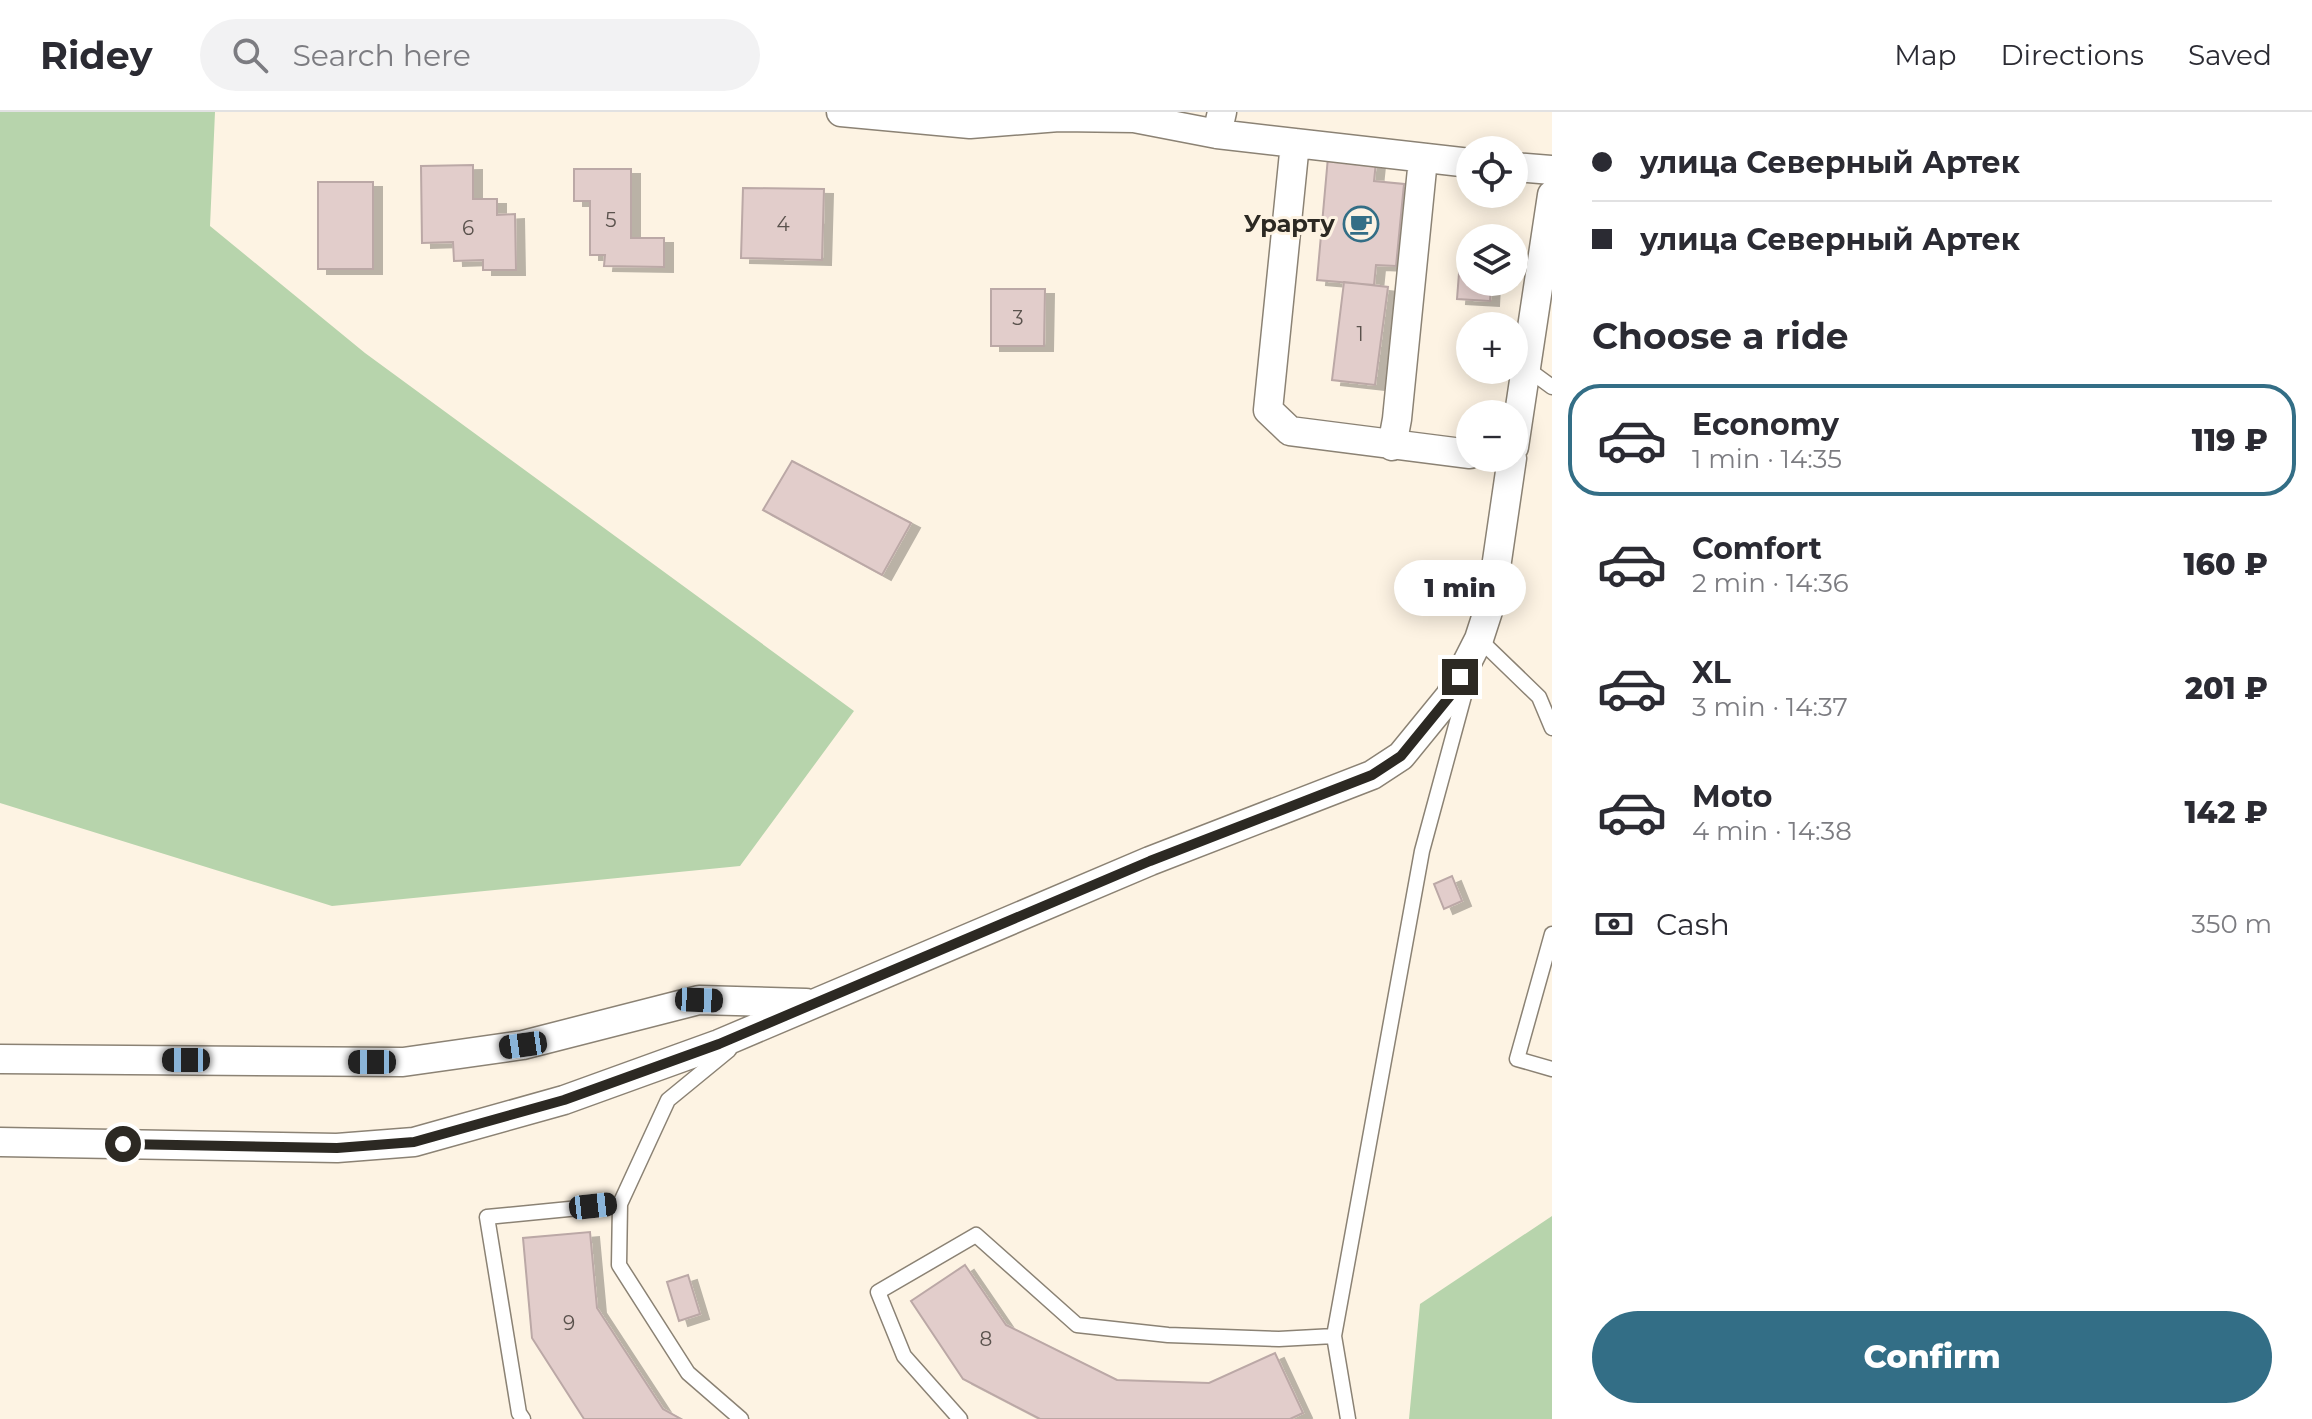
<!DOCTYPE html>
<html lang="en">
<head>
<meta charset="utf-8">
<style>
	body { margin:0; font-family:Montserrat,sans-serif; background:#f2f2f3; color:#2b2b33; height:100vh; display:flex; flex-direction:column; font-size:30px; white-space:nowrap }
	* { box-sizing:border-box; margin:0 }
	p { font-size:26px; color:#7c7c81 }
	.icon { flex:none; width:44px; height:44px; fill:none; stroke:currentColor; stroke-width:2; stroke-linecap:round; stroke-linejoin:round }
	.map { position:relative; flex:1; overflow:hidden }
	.side { display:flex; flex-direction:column; background:#fff; width:760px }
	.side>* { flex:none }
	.hud { display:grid; align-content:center; height:176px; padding:0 40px; background:#fff }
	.controls { position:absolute; left:1456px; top:24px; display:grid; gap:16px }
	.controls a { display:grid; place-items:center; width:72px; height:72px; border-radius:50%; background:#fff; box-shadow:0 4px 20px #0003; font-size:40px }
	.end { position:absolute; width:36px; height:36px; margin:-18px; border:10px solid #2c2923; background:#fff; box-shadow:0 0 0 4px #fff }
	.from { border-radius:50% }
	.bubble { position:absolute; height:56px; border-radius:28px; background:#fff; box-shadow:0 4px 20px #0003; font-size:26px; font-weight:800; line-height:56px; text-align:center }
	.car { position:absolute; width:24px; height:48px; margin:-24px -12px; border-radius:10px; box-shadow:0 0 6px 2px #0007; background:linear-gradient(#222 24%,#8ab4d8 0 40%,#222 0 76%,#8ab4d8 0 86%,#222 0) }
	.hud b { display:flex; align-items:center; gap:28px; height:76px; font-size:30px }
	.hud b+b { border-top:2px solid #e1e1e2 }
	.hud i { width:20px; height:20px; background:#2b2b33 }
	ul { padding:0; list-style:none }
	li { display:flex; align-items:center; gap:24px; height:112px; margin:0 16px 12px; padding:0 24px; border:4px solid transparent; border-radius:32px }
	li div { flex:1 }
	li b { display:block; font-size:30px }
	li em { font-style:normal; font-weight:800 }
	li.on { border-color:#336e86 }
	li>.icon { width:72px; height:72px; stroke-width:1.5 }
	h2 { padding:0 40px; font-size:36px; line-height:96px }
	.pay { display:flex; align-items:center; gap:20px; height:88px; padding:0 40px; font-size:30px }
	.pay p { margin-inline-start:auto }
	.primary-button { display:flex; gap:16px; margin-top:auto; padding:16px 40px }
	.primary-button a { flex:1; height:92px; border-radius:48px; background:#336e86; color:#fff; font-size:32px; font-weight:800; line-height:92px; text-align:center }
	header { display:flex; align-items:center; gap:48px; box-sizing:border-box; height:112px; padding:0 40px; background:#fff; border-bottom:2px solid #e1e1e2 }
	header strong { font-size:38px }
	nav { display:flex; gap:44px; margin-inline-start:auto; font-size:28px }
	.search { width:560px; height:72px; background:#f2f2f3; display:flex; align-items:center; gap:20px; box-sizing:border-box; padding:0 28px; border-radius:44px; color:#7c7c81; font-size:30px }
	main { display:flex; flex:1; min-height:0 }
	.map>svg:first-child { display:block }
	.green { fill:#b7d4ac }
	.building { fill:#e2cdcb; stroke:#bba8a6; stroke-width:2; filter:url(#shadow) }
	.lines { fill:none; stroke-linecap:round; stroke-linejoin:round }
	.lane-casing { stroke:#8b8274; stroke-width:17 }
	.street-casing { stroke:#8b8274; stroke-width:31 }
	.lane { stroke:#fff; stroke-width:14 }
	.street { stroke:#fff; stroke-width:28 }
	.route { stroke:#2c2923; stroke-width:10 }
	.labels { text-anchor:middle; stroke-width:6; stroke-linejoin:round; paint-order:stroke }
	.number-label { font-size:20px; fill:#5a524d }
	.poi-label { font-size:24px; font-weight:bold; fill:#2c2923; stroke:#fdf3e3; text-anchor:end }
</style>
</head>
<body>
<header>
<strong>Ridey</strong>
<div class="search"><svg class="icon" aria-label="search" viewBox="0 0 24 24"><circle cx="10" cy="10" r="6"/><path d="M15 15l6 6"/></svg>Search here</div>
<nav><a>Map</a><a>Directions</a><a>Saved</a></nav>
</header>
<main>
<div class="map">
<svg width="1552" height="1307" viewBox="0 0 1552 1307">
	<defs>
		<filter id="shadow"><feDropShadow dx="9" dy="5" stdDeviation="0" flood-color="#0004"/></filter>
	</defs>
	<rect width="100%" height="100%" fill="#fdf3e3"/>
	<!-- green -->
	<path class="green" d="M0,0H215L210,114L365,241L854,599L740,754L332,794L0,691Z
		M1552,1104V1307H1409L1420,1192Z"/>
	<!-- building -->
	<path class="building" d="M1328,45L1376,50L1374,69L1404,72L1396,154L1376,153L1374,173L1317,168Z
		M473,53V87H497V103L515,102L516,158H483V148L454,149L453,130L422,131L421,54Z
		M574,57H631V126H664V155L604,154L605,143H590V89H574Z
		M318,70H373V157H318Z
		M743,76L824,77L822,148L741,146Z
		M1461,135L1470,136V170H1491L1490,189L1457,187Z
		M1344,170L1388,175L1375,273L1332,268Z
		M991,177H1045L1044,234H991Z
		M792,349L911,411L882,463L763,398Z
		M1452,764L1462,789L1444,797L1434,772Z
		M590,1120L597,1196L663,1297L681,1307H584L532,1226L523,1126Z
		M965,1153L1006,1213L1117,1268L1209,1271L1275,1241L1303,1301L1290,1307H1040L963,1267L911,1189Z
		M688,1163L700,1202L679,1209L667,1170Z"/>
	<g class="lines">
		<!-- lane casing -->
		<g class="lane-casing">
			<path id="lane" d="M1526,256L1552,275
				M1478,530L1479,527L1539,585L1552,616
				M1552,822L1517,947L1552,957
				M729,938L668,988L620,1092L619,1153L688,1261L741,1307
				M523,1307L519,1301L487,1105L620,1092
				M960,1307L904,1244L878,1180L976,1123L1077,1213L1168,1223L1279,1227L1334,1224
				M1348,1307L1334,1224L1422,739L1467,573"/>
		</g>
		<!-- street casing -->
		<g class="street-casing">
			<path id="street" d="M841,0L970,12L1059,5L1134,6L1217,22
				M1222,0L1217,22L1470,51
				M1295,31L1268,298L1290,319L1470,342
				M1514,55L1552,58
				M1392,334L1397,307L1423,47
				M1514,335L1552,83
				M0,947L403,950L523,933L699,888L806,891
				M0,1030L337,1036L414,1030L564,988L719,932L1150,749L1372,663L1401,644L1450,584L1479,527L1491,490L1512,346"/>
		</g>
		<!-- lane -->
		<use href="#lane" class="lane"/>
		<!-- street -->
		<use href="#street" class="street"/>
	</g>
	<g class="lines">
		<!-- route -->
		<path class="route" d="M123,1032L337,1036L414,1030L564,988L719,932L1150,749L1372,663L1401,644L1450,584L1460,565"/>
	</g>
	<!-- icons -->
	<defs>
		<g id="cafe-ring" transform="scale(1.8)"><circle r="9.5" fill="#fdf3e3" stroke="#336e86" stroke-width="1.5"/><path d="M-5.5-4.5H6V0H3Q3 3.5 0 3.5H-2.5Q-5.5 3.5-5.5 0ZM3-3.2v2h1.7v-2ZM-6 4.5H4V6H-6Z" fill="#336e86"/></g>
	</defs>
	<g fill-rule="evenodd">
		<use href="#cafe-ring" x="1361" y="112"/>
	</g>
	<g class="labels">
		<!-- number labels -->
		<g class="number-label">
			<text x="611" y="115">5</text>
			<text x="783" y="119">4</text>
			<text x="468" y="123">6</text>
			<text x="1018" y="213">3</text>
			<text x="1360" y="229">1</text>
			<text x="569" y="1218">9</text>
			<text x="986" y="1234">8</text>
		</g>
		<!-- poi labels -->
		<g class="poi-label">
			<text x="1335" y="120">Урарту</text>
		</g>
	</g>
</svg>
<div class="controls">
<a><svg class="icon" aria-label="locate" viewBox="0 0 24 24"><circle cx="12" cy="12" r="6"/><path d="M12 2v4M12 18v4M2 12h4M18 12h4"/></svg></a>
<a><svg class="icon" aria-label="layers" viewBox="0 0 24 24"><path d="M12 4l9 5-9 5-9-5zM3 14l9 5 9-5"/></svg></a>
<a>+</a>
<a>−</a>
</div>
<i class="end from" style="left:123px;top:1032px"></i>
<i class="end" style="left:1460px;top:565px"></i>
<div class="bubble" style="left:1394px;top:448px;width:132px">1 min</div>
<i class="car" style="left:699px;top:888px;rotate:92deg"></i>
<i class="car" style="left:523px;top:933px;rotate:262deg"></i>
<i class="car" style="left:186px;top:948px;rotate:270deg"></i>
<i class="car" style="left:372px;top:950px;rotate:270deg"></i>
<i class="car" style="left:593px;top:1094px;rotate:84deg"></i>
</div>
<section class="side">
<div class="hud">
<b><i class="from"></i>улица Северный Артек</b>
<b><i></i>улица Северный Артек</b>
</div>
<h2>Choose a ride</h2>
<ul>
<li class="on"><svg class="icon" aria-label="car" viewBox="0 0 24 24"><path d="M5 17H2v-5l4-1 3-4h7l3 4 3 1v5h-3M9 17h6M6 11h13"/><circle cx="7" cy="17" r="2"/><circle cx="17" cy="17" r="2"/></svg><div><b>Economy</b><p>1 min · 14:35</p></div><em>119 ₽</em></li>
<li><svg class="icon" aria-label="car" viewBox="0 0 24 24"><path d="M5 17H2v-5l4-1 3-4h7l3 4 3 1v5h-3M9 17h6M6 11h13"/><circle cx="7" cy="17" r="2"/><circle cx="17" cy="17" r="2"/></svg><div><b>Comfort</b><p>2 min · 14:36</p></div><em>160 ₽</em></li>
<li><svg class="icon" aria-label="car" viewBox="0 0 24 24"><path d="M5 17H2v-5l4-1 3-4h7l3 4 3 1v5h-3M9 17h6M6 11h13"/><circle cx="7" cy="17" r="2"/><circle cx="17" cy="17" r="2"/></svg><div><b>XL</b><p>3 min · 14:37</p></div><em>201 ₽</em></li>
<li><svg class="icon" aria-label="car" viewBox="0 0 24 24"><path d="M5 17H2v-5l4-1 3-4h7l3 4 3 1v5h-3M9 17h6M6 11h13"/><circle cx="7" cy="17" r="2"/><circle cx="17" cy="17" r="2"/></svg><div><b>Moto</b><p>4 min · 14:38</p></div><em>142 ₽</em></li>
</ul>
<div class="pay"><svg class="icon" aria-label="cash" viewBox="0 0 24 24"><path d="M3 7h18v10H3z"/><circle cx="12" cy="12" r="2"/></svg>Cash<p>350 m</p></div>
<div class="primary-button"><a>Confirm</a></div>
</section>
</main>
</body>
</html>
